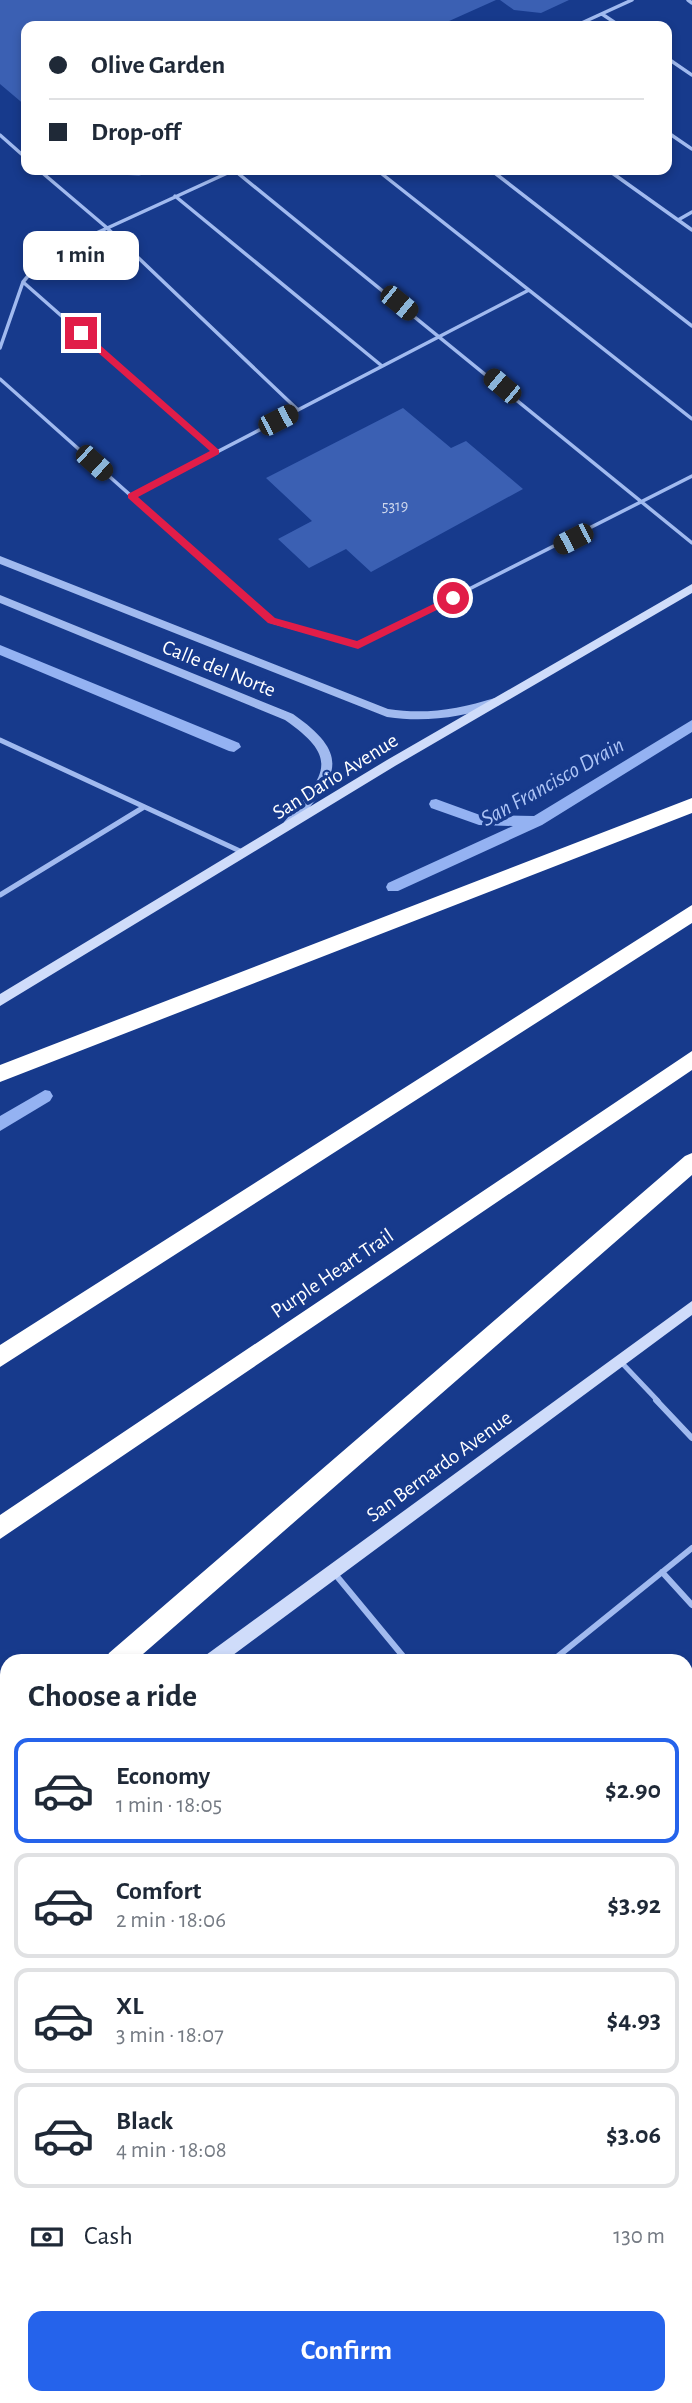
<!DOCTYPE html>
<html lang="en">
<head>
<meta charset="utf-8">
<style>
	body { margin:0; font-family:"Alegreya Sans",sans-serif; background:#f6f6f7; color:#1f2937; height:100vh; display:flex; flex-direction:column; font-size:26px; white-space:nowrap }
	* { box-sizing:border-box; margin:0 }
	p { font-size:23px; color:#747a83 }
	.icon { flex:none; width:38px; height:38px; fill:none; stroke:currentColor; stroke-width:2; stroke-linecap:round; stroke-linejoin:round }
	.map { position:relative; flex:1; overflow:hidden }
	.drawer { position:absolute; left:0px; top:1654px; width:693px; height:751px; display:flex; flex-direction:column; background:#fff; border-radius:21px 21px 0 0; box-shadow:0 4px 10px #0003 }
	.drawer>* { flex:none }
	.banner { position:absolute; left:21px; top:21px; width:651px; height:154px; border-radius:14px; box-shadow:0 4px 10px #0003; display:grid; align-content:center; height:154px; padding:0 28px; background:#fff }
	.end { position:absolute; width:32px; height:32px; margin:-16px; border:9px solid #e11d48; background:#fff; box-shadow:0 0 0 4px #fff }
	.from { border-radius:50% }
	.bubble { position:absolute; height:49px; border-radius:14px; background:#fff; box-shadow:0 4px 10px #0003; font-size:23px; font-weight:700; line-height:49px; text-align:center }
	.car { position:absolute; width:21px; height:42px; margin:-21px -10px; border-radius:9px; box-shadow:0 0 5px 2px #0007; background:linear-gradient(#222 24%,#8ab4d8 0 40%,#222 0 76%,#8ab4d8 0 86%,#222 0) }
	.banner b { display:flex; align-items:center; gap:24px; height:66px; font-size:26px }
	.banner b+b { border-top:2px solid #e0e1e3 }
	.banner i { width:18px; height:18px; background:#1f2937 }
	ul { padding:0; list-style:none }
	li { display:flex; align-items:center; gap:21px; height:105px; margin:0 14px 10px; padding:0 14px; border:4px solid #e0e1e3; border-radius:14px }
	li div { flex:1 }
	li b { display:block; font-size:26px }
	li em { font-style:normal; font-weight:700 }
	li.on { border-color:#2563eb }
	li>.icon { width:63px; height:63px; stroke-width:1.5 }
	h2 { padding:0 28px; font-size:32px; line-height:84px }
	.pay { display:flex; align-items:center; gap:18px; height:77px; padding:0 28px; font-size:26px }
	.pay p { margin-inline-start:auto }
	.cta { display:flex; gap:14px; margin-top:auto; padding:14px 28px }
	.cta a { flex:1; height:80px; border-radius:14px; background:#2563eb; color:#fff; font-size:28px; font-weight:700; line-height:80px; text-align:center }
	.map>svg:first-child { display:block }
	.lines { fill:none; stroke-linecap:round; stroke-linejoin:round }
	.stream { fill:#94b2f2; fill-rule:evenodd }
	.building { fill:#3b60b3 }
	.service-far2 { stroke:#a1baef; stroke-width:3.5 }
	.service-far1 { stroke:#a1baef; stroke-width:5 }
	.service { stroke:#a1baef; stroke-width:6 }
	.tertiary { fill:#a1baef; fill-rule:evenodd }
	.secondary { fill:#cfdcfa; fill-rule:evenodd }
	.motorway { fill:#fff; fill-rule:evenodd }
	.route { fill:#e11d48 }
	.labels { text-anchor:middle; stroke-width:7; stroke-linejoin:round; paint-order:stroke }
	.far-number-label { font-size:16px; fill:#ced7ec }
	.street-label { font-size:21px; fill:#fff; stroke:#173a8c }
	.water-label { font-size:23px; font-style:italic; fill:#adc4f6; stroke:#173a8c }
</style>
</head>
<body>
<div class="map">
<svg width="692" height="2403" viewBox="0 0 692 2403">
	<rect width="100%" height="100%" fill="#173a8c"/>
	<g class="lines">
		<!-- stream -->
		<path class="stream" d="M0,645L239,743L241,747L234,752L229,751L0,655Z
			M692,720V732L542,825L398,891H388L386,887L388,883L513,826L479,825L431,808L429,804L431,800L436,799L480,815L534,816Z
			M45,1090L50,1091L53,1096L50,1101L0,1131V1116Z"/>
	</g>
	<!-- building -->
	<path class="building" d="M0,0H496L438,26H26V106L0,84Z
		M500,0H569L541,13L514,10Z
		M101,170H152L139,176L105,173Z
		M403,408L451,448L466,441L523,489L371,572L346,549L309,568L278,539L312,521L266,478Z
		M686,1720L692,1727V1966L689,1962L686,1965Z"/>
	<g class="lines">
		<!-- service-far2 -->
		<path class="service-far2" d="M688,0L692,3
			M602,14L620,26
			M575,26L632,0
			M667,58L692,75
			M667,132L692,149
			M0,135L26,158
			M39,170L106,227L298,410
			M234,170L692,543
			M377,170L692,419
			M491,170L692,326
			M608,170L692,230
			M175,196L382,366
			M678,220L692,212
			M23,282L216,452
			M0,348L23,282L44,257L234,170
			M0,379L266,616
			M132,496L529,290
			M416,616L692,476"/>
		<!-- service-far1 -->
		<path class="service-far1" d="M264,614L272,621L358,645L420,614
			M0,740L242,852
			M0,895L144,807
			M620,1361L658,1401"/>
		<!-- service -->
		<path class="service" d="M656,1400L692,1438
			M662,1572L692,1605
			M335,1574L407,1661
			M552,1661L692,1548
			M0,2094L7,2089
			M686,2182L692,2190"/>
		<!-- tertiary -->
		<path class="tertiary" d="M0,556L388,709C426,715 459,709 495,698L500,702L499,705C461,717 427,723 387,717L0,564Z
			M0,595L293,714C356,758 334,779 292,828H284L283,825L284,822C323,777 343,760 285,720L0,603Z"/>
		<!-- secondary -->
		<path class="secondary" d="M692,584V593L395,766L0,1006V994L387,760Z
			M692,1301V1315L225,1661H204L206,1655Z
			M7,1804V1822L0,1825V1807Z"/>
		<!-- motorway -->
		<path class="motorway" d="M692,798V813L0,1082V1065Z
			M692,905V923L0,1367V1345Z
			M692,1051V1070L0,1539V1515Z
			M692,1153V1175L135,1661H105L109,1653L685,1156Z
			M7,1744V1771L0,1774V1747Z"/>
	</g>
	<!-- route -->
	<path class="route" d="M78,331H84L219,450V454L138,497L275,618L357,641L450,596H457V600L358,649L268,623L128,498V494L210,451L78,335Z"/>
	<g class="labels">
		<!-- far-number labels -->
		<g class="far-number-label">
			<text x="395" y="511">5319</text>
		</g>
		<!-- street labels -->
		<g class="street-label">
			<text transform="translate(219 668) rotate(22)" y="7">Calle del Norte</text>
			<text transform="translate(335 776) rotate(-32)" y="7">San Dario Avenue</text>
			<text transform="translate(332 1273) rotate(-34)" y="7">Purple Heart Trail</text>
			<text transform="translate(439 1466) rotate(-36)" y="7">San Bernardo Avenue</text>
		</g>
		<!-- water labels -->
		<g class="water-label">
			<text transform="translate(552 781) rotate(-29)" y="8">San Francisco Drain</text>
		</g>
	</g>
</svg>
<i class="end from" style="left:453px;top:598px"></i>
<i class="end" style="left:81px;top:333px"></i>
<div class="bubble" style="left:23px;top:231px;width:116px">1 min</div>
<i class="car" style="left:399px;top:303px;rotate:129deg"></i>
<i class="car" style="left:502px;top:386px;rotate:310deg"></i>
<i class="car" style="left:278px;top:420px;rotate:63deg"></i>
<i class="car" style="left:94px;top:463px;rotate:132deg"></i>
<i class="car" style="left:573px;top:539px;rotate:243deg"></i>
<div class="banner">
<b><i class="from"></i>Olive Garden</b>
<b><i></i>Drop-off</b>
</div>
<section class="drawer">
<h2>Choose a ride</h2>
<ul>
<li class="on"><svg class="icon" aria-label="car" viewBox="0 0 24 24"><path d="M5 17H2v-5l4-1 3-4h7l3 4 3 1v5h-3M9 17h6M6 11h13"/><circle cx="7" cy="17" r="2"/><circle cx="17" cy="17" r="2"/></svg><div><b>Economy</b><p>1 min · 18:05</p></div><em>$2.90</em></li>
<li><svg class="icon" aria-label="car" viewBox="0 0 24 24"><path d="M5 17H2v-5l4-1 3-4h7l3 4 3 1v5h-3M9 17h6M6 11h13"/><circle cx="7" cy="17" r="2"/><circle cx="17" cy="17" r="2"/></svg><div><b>Comfort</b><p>2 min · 18:06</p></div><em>$3.92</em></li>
<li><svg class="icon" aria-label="car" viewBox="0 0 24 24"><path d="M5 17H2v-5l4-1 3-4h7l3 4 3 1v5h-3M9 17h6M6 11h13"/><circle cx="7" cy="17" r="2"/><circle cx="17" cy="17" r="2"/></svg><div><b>XL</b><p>3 min · 18:07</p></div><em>$4.93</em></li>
<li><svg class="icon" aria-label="car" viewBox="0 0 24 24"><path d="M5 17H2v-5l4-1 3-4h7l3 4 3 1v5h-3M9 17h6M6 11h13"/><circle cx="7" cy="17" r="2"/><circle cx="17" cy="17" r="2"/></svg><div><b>Black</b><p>4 min · 18:08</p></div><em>$3.06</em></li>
</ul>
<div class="pay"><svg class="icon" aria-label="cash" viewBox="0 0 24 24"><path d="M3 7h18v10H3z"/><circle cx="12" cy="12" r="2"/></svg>Cash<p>130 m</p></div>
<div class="cta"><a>Confirm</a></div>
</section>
</div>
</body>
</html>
